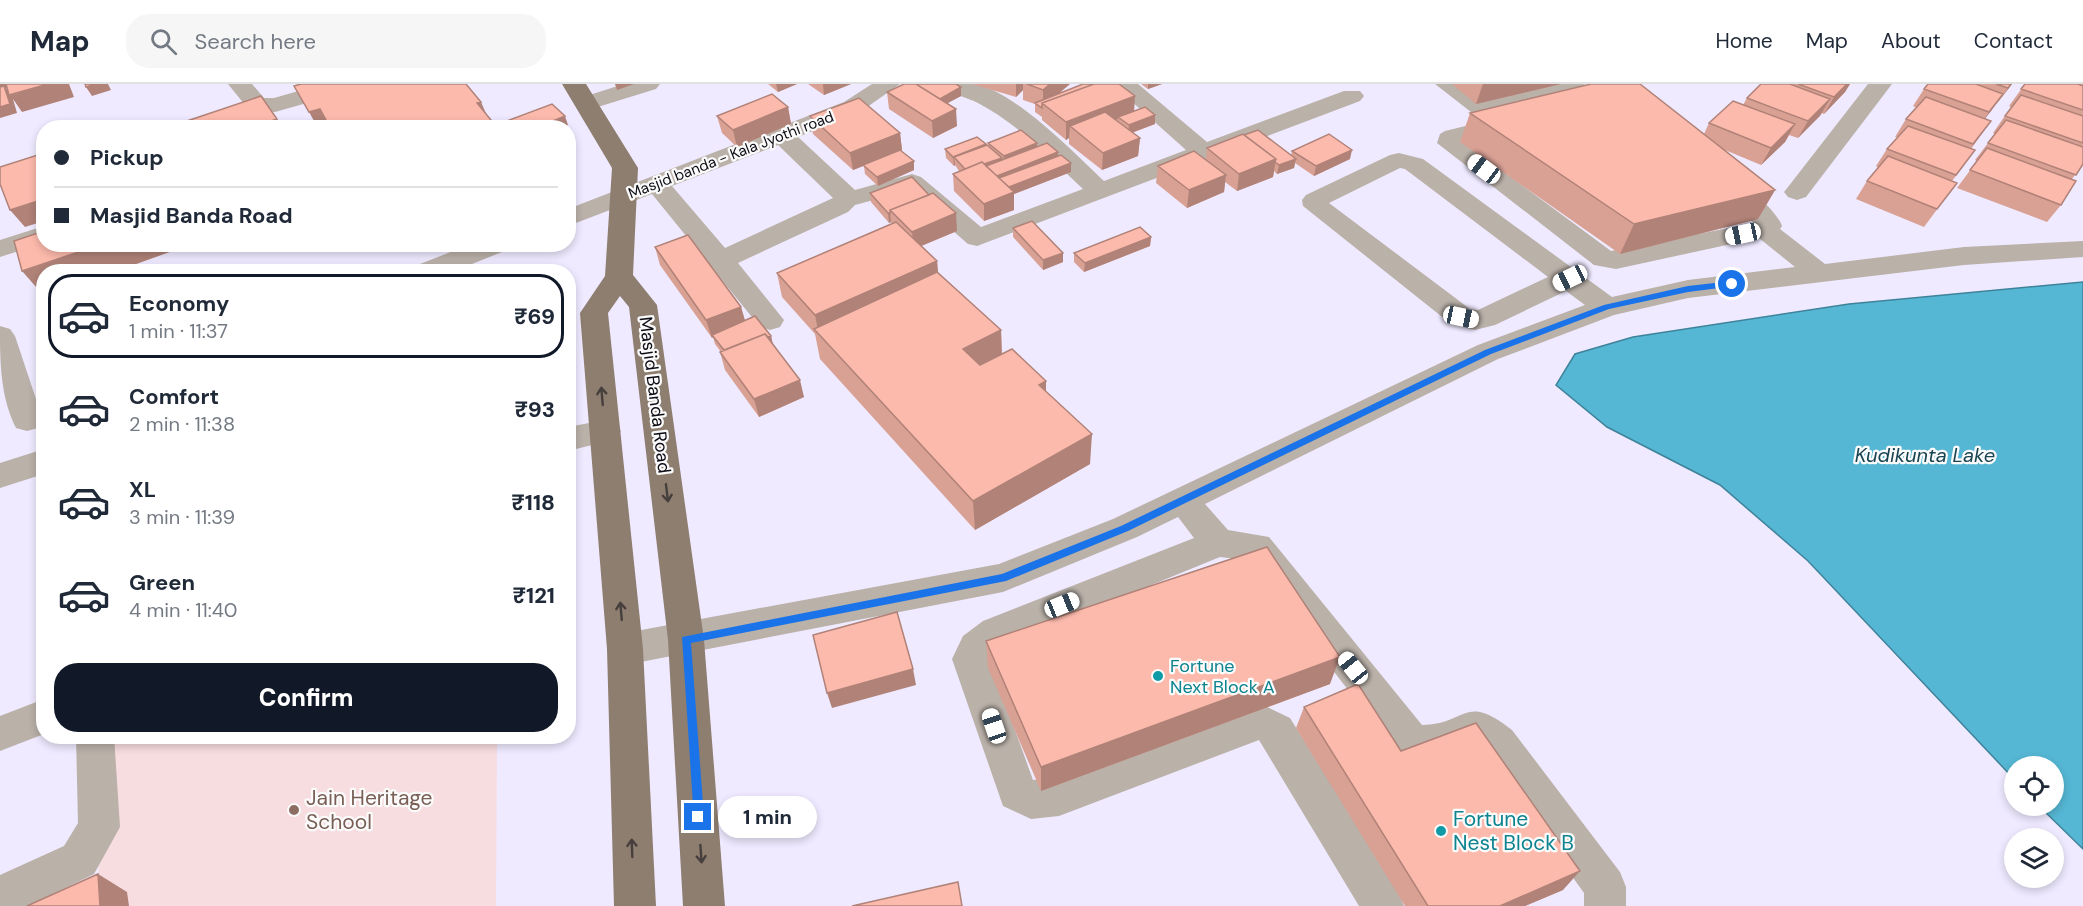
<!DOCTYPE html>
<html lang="en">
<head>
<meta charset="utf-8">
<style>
	body { margin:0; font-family:"DM Sans",sans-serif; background:#f6f6f7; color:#1f2937; height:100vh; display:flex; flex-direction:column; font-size:22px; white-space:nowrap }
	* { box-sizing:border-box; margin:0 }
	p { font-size:20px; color:#747a83 }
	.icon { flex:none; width:33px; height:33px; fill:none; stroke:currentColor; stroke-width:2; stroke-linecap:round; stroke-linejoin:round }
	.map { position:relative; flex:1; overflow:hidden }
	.drawer { position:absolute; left:36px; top:180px; width:540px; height:480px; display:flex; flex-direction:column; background:#fff; border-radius:24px; box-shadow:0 3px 9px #0003 }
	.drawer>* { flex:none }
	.banner { position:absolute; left:36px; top:36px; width:540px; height:132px; border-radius:24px; box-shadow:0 3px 9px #0003; display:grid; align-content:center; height:132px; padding:0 18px; background:#fff }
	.buttons { position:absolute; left:2004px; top:672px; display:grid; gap:12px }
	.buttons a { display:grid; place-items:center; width:60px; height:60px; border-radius:50%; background:#fff; box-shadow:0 3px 9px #0003; font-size:30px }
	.end { position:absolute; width:27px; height:27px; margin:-14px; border:8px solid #1a73e8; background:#fff; box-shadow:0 0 0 3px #fff }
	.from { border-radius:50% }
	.bubble { position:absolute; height:42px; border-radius:21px; background:#fff; box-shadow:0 3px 9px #0003; font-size:20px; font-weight:800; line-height:42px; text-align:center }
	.car { position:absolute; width:18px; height:36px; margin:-18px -9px; border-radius:8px; box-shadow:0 0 4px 2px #0007; background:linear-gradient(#fff 24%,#345 0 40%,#fff 0 76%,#345 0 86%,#fff 0) }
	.banner b { display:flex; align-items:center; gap:21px; height:57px; font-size:22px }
	.banner b+b { border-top:2px solid #e0e1e3 }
	.banner i { width:15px; height:15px; background:#1f2937 }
	ul { padding:10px 0 0; list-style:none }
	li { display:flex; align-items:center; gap:18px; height:84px; margin:0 12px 9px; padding:0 6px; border:3px solid transparent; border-radius:24px }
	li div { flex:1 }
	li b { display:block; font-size:22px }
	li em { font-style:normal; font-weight:800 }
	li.current { border-color:#111827 }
	li>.icon { width:54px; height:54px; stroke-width:1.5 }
	.primary-button { display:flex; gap:12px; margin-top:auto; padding:12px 18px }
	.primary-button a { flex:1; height:69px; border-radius:24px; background:#111827; color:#fff; font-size:24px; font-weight:800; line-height:69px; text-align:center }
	header { display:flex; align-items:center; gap:36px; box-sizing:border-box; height:84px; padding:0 30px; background:#fff; border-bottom:2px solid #e0e1e3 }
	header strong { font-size:28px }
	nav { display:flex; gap:33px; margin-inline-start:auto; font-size:21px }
	.search { width:420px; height:54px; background:#f6f6f7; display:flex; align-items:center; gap:15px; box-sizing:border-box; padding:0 21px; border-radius:24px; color:#747a83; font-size:22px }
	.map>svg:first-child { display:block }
	.education { fill:#f7dce0 }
	.water { fill:#55b7d4; stroke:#3f839a; stroke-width:1.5 }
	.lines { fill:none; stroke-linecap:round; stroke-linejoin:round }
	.minor { fill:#bab1a9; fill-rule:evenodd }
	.major { fill:#8e7e70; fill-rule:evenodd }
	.wall { fill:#d9a094 }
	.shaded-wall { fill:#b08278 }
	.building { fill:#fcbaac; stroke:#b08278; stroke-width:1.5 }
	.oneway { stroke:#473f3d }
	.route { fill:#1a73e8 }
	.culture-dot { fill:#0f9aa8; stroke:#fbfbfb; stroke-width:2 }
	.education-dot { fill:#8d6e63; stroke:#fbfbfb; stroke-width:2 }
	.labels { text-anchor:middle; stroke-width:4.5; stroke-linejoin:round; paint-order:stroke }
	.far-street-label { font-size:15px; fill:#0d0b13; stroke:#fbfbfb }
	.street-label { font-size:18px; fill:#0d0b13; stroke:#fbfbfb }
	.culture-label { font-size:18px; fill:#0d838f; stroke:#fbfbfb; text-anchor:start }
	.water-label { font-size:20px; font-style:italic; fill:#184350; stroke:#fbfbfb }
	.near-education-label { font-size:21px; fill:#785e54; stroke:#fbfbfb; text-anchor:start }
	.near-culture-label { font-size:21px; fill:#0d838f; stroke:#fbfbfb; text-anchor:start }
</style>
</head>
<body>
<header>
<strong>Map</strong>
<div class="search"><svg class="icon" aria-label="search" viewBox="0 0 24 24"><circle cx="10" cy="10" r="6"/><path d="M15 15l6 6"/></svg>Search here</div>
<nav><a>Home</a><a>Map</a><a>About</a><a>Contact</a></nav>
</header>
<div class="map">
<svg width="2083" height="822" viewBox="0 0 2083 822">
	<rect width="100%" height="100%" fill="#efeaff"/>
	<!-- education -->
	<path class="education" d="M84,653H497L496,822H54L100,800Z"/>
	<!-- water -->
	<path class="water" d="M2083,198V765L2039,722H2054V682H2014V695L1808,477L1720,401L1607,343L1556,301L1575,270L1633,253L1849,220Z"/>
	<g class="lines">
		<!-- minor -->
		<path class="minor" d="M228,0H252L264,14H274L323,0H360L356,5L275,28L249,26Z
			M624,0H660L656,5L588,26L580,24L576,19L580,14Z
			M872,0H900L860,28L798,53L855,106L912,90L921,93L981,143L1083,105C1050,74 1018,40 978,19C967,13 948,10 941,0C952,0 964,0 974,0C1015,7 1074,69 1104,97L1186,66L1112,0H1138L1207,58L1344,7H1360L1364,12L1360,17L977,162L968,160L907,107L855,121L848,128L738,179L784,236L780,243L770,246L760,243L652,110L568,142V125L844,18ZM778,61L833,114L725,164L672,102Z
			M1435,0H1462L1483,15L1545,0H1585L1581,5L1479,30L1471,28Z
			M1868,0H1892L1806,113L1797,116L1788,113L1784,108L1788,103Z
			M1506,32L1514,34L1518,39L1514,44L1462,57L1611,167L1754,139L1715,102L1719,97C1726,95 1731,94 1738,97C1751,105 1778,129 1782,142L1780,145L1825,180L1964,163L2083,157V173L1964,181L1688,214L1614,231L1498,275L1205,420L1228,446L1269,453L1422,641C1468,640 1464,608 1512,646L1620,788L1626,803V822H1584V809L1484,670L1474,662L1420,678L1394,665L1247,476L1220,473L1009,559L989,574L1033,696L1059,694L1253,622H1265L1290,634L1398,807L1404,822H1359L1259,656L1059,732L1031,735L1003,722L952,575L963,552L983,537L1194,454L1178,433L1137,453L1003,508L625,581L612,576L607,565L612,554L625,549L999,480L1113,435L1478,261L1585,221L1566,207L1495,241L1475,246L1451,240L1303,122L1302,116L1306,111L1390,71L1399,69L1423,75L1612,213L1688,196L1795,183L1759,154L1616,185L1594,181L1437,59L1440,50L1445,47ZM1400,84L1405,85L1548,193L1478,226L1470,225L1329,119Z
			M44,142V159L0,173V156Z
			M471,160H510L507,166L452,188H412L415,182Z
			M0,242L10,245L15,252L43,336L38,344L27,347L16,344C0,312 0,277 0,242Z
			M605,336L616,339L621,347L616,355L568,367V343Z
			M44,365V390L0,404V379Z
			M44,615V650L0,667V632Z
			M76,652H114L120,743L94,790L28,822H0V791L64,762L78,739Z"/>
		<!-- major -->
		<path class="major" d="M562,0H586L638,84L633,191L657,221L704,556L725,822H683L668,556L629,223L620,212L608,229L643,565L656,822H614L607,565L580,229L605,192L612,84Z"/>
	</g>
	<!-- wall -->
	<path class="wall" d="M768,0H797L778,8Z
		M808,0H851L824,11Z
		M972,0H1070L1059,9L1134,27L1155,40L1132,49L1140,54L1138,72L1102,86L1069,60V54L1066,56L1042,36V33L1035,28V20L1023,16V6L1016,13Z
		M1141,0H1162L1148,5Z
		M1452,0H1561L1476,20Z
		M1761,0H1850L1845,8L1824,30L1821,29L1798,54L1789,51L1785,58L1761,81L1725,66L1775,106L1758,135L1620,170L1460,58L1470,29L1704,50L1709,39L1743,21L1747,14Z
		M1928,0H2012L1985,34L1991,37L1971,65L1962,84L1952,97L1944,116L1924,143L1856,115L1867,97L1879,84L1876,82L1887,65L1897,53H1895L1906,35L1917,24L1913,22L1924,5Z
		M2025,0H2083V80L2072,95L2061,121L2047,138L1957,104L1977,77L1975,76L1995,50L1993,49L2011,23L2009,22Z
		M961,3V12L947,19L957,42L933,54L889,25L887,8Z
		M788,23L791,40L737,63L722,49L717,32Z
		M810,32L900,49L902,66L901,67L914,86L878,102L865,90L864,82L853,86L813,50Z
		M988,59H1037V63L1058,72L1071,79V88L1014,110V126L984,137L954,107L953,90L959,87L955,81L954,82L946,74L945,65L986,60V62H988Z
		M1207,64L1291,71L1292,67L1350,75L1314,92L1295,79L1294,84L1277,90L1274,87L1273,93L1237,107L1225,98L1224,108L1187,124L1156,99L1158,82L1206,76Z
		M870,109L957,147L921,162L937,177L938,188L1001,246L1002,270L1046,308L1090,380L975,446L820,275L815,250L782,213L777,189L892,140L891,138L889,139L871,118Z
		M1013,144L1063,178L1043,186L1013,153Z
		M1151,153L1150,162L1084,188L1074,178V169Z
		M655,163L741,223L745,237L771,252L773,261L804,313L759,333L725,286L720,268H721L715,260L713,253L712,254L660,181Z
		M986,557L1330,600L1041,707L988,584Z
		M1304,623L1401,667L1563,806L1525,822H1405L1296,644Z"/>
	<!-- shaded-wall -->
	<path class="shaded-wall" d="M0,0H19L6,4L11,11L48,0H69L74,13L22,28L13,15L17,29L0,34Z
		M95,0H108L111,6L92,12L86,3Z
		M615,0H634L617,6Z
		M776,0H797L778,8Z
		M823,0H851L824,11Z
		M1016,0H1023V6L1016,13Z
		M1050,0H1070L1045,21L1043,20V6Z
		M1148,0H1162L1148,5Z
		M1483,0H1561L1476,20Z
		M1847,0H1850L1845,8L1824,30L1834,13Z
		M2011,0H2012L1996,21L2008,4Z
		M961,3V12L937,25V16Z
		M2003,10L1991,27L1977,45L1989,28Z
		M1135,12L1134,29L1118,33V35L1080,50L1070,42L1069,54L1066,56V38Z
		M1830,15L1820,32L1798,54L1808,37Z
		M481,18L492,43L495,41L496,44H487L477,19Z
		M788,23L791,40L737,63L733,46Z
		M320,25L330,44L322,37L325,44H318L309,28Z
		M956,25L957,42L933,54L932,37Z
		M1155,31V40L1128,50L1129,41Z
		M565,32L568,41L562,44H536Z
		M277,35L282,44H251Z
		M1795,40L1785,58L1761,81L1771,64Z
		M900,49L902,66L853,86L850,69Z
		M1140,54L1138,72L1102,86L1103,69Z
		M1037,59V68L1004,81V72Z
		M986,60V69L954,73L955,81L954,82L953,73Z
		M1352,66L1350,75L1314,92L1316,82Z
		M1058,68V78L999,100L992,94Z
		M1002,74V83L967,87Z
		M1276,75L1273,93L1237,107L1239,90Z
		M1296,75L1294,84L1277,90L1279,81Z
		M914,77V86L878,102L877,93Z
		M1071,79V88L1014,110V126L984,137V120L1004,105Z
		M1226,91L1224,108L1187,124L1189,106Z
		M1775,106L1758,135L1620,170L1634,140Z
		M44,115V137L25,143L10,126Z
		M888,129H890L891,138L889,139Z
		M956,129L957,147L914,165L912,148Z
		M1151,153L1150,162L1084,188L1085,179Z
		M102,160H192L114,188H44V212L22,187Z
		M1063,169V178L1043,186V176Z
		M937,177L939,201L819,251L815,231Z
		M741,223L746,240L712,251L713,253L712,254L706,236Z
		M1001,246L1002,276L966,295L963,265Z
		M771,252L773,261L728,271Z
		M800,296L804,313L759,333L754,315Z
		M1046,297V326L1039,301Z
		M1092,350L1090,380L975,446L973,417Z
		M1340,573L1330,600L1041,707V683Z
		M913,585L916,601L832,624L827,609Z
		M1580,787L1563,806L1525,822H1500Z
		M98,790L127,808L129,822H100Z"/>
	<!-- building -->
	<path class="building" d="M6,0H48L9,11Z
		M85,0H95L86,3Z
		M301,0H466L481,18L477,19L495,41L489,44H326L322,37L326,36L320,25L309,28L294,2Z
		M904,0H916L956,25L932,37L887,8Z
		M916,0H956L961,3L940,15Z
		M1027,0H1050L1043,6Z
		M1083,0H1094L1042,19V24L1035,19Z
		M1094,0H1119L1135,12L1066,38L1042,19Z
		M1591,0H1640L1775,106L1634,140L1470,29Z
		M1761,0H1790L1830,15L1808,37L1747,14Z
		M1798,0H1847L1834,13Z
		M1928,0H1976L2003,10L1989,28L1924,5Z
		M1996,0H2011L2008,4Z
		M2025,0H2078L2083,2V26L2021,5Z
		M4,2L10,20L0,23V3Z
		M772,10L788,23L733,46L717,32Z
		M2021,11L2083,32V59L2005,32Z
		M261,12L277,35L251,44H188L184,38Z
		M1926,13L1991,37L1973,60L1906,35Z
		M859,14L900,49L850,69L810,32Z
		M1733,17L1795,40L1771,64L1709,39Z
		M552,20L565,32L536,44H510L504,38Z
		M1145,23L1155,31L1129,41L1118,33Z
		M1105,28L1140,54L1103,69L1070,42Z
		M2006,36L2083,63V80L2076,91L1988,59Z
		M1908,42L1975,66L1956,91L1887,65Z
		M1021,46L1037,59L1004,72L988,59Z
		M1258,46L1296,75L1279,81L1275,78L1276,75L1244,51Z
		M1243,50L1276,75L1239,90L1207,64Z
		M1329,50L1352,66L1316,82L1292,67Z
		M977,53L986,60L953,73L945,65Z
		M1047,59L1058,68L997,92L986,82Z
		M987,61L1002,74L984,80L982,78L965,85L954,73Z
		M1987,64L2076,97L2061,121L1970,86Z
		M900,66L914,77L877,93L863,81Z
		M1194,67L1226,91L1189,106L1158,82Z
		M44,69V115L10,126L0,100V83Z
		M1061,71L1071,79L1009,103L999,94Z
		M1888,72L1957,99L1937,125L1867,97Z
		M982,78L1014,108L984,120L953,90Z
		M912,93L929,111L890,126V129H888L870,109Z
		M933,109L956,129L912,148L890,126Z
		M1032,137L1063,169L1043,176L1013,144Z
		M896,138L937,177L815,231L777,189Z
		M1140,143L1151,153L1085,179L1074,169Z
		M44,147V160H102L22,187L14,157Z
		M688,151L741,223L706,236L655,163Z
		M937,188L1001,246L963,265L980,281L1012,265L1046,297L1039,301L1092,350L973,417L814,245Z
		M44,227V248L39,229Z
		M755,232L771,252L768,253L765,250L724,266L712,251Z
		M765,250L800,296L754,315L720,268Z
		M1267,463L1340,573L1041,683L986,557Z
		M897,528L913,585L827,609L813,551Z
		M1358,600L1401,667L1476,639L1580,787L1500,822H1428L1304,623Z
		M98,790L100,822H27Z
		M958,798L962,822H852Z"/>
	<!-- one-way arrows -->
	<defs><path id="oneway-shaft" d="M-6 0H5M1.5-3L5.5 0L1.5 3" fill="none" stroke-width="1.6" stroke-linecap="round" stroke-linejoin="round" transform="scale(1.5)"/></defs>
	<g class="oneway">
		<use href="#oneway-shaft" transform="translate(602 312) rotate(-95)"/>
		<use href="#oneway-shaft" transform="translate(667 409) rotate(83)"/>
		<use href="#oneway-shaft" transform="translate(621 527) rotate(-95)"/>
		<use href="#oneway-shaft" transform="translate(632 764) rotate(-92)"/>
		<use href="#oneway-shaft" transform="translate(701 770) rotate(86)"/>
	</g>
	<!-- route -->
	<path class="route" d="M1732,197L1735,202L1688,208L1609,225L1491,270L1128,447L1006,497L691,559L704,733L702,737H694L682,553L1002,490L1121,442L1485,266L1604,221L1688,202Z"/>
	<!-- markers -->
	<g class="culture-dot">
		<circle cx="1158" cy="592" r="6"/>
		<circle cx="1441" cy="747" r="6"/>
	</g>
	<circle class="education-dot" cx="294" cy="726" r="6"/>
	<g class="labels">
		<!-- far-street labels -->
		<g class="far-street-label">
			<text transform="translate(731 71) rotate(-21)" y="5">Masjid banda - Kala Jyothi road</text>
		</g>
		<!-- street labels -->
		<g class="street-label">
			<text transform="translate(655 311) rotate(83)" y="6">Masjid Banda Road</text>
		</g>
		<!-- culture labels -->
		<g class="culture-label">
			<text x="1170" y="588">Fortune<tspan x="1170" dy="21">Next Block A</tspan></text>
		</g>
		<!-- water labels -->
		<g class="water-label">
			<text x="1925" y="378">Kudikunta Lake</text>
		</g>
		<!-- near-education labels -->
		<g class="near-education-label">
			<text x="306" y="721">Jain Heritage<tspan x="306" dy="24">School</tspan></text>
		</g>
		<!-- near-culture labels -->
		<g class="near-culture-label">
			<text x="1453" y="742">Fortune<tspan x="1453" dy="24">Nest Block B</tspan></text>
		</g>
	</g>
</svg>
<div class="buttons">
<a><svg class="icon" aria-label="locate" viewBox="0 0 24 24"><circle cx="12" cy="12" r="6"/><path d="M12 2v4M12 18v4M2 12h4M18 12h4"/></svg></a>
<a><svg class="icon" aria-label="layers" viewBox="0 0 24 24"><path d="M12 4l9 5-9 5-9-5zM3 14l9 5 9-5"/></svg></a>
</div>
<i class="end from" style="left:1732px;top:200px"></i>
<i class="end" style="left:698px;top:733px"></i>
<div class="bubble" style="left:718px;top:712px;width:99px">1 min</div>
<i class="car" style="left:1484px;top:85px;rotate:307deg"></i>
<i class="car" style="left:1743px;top:150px;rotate:258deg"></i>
<i class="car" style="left:1570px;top:194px;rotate:245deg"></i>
<i class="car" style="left:1461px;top:233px;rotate:102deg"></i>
<i class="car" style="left:1062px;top:521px;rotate:68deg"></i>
<i class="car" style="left:1353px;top:584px;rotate:321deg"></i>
<i class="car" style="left:994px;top:642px;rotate:341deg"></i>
<div class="banner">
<b><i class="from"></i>Pickup</b>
<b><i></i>Masjid Banda Road</b>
</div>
<section class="drawer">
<ul>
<li class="current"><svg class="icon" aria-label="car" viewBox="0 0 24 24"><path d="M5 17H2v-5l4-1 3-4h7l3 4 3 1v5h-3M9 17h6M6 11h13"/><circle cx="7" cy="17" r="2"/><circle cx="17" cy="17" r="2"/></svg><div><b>Economy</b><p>1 min · 11:37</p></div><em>₹69</em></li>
<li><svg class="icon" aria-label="car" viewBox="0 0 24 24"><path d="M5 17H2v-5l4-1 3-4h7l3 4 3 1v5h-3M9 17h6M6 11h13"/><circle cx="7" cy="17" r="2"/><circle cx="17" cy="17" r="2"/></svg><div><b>Comfort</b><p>2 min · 11:38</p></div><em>₹93</em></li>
<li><svg class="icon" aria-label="car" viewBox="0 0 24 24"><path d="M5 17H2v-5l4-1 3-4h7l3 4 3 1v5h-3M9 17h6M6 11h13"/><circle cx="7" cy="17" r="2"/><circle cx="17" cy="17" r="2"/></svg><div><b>XL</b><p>3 min · 11:39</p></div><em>₹118</em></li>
<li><svg class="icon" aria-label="car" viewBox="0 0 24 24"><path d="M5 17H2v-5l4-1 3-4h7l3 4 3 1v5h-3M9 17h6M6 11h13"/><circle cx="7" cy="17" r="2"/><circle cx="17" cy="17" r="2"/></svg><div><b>Green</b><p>4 min · 11:40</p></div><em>₹121</em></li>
</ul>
<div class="primary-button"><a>Confirm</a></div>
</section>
</div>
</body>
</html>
